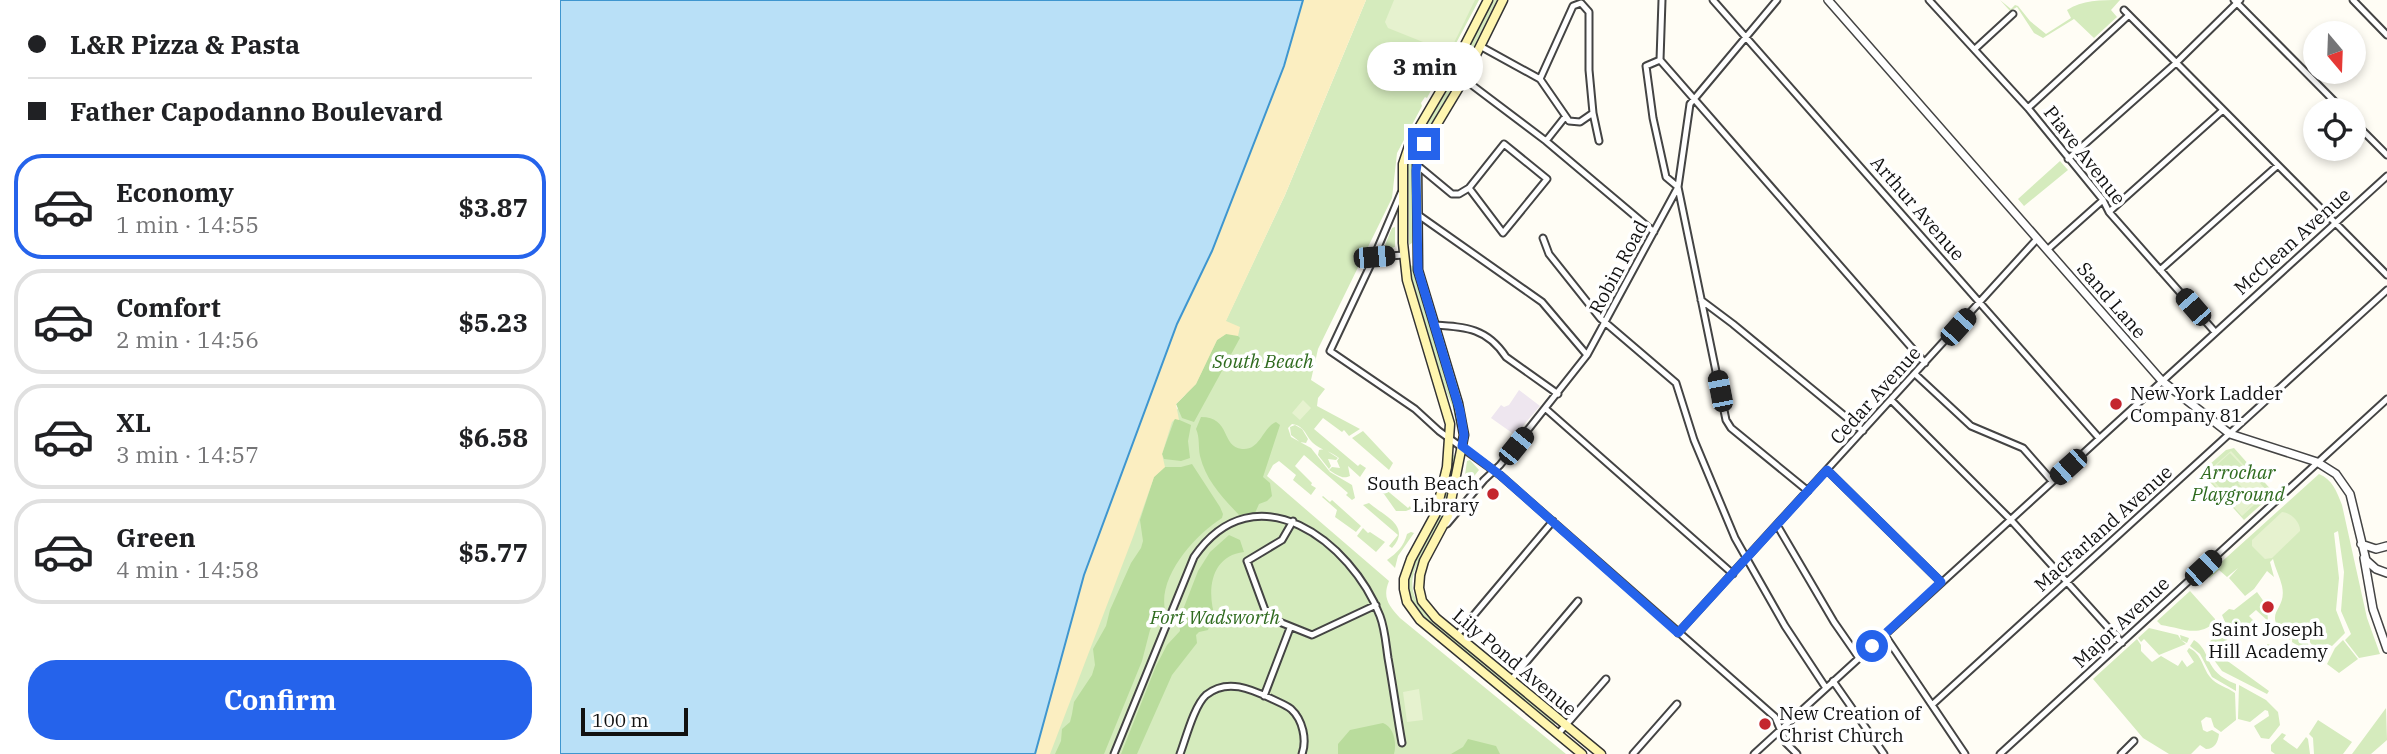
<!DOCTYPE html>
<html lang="en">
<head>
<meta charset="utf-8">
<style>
	body { margin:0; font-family:"IBM Plex Serif",serif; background:#f6f6f6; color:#202124; height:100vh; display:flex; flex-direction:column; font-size:26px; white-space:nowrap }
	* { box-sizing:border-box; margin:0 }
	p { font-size:23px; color:#757577 }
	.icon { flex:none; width:38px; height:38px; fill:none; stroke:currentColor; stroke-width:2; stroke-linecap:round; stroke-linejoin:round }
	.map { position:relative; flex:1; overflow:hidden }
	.sheet { display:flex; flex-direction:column; background:#fff; width:560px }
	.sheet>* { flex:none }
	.hud { display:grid; align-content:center; height:154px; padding:0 28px; background:#fff }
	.needle { width:46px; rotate:161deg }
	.tools { position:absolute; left:1743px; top:21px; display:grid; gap:14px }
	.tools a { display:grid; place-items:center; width:63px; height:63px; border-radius:50%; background:#fff; box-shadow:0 4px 10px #0003; font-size:35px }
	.scale { position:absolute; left:21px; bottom:18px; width:107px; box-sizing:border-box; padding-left:7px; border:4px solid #111; border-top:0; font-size:19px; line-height:24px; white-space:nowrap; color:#111; -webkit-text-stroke:5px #fff; paint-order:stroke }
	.end { position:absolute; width:32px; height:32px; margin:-16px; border:9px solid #2563eb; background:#fff; box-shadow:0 0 0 4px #fff }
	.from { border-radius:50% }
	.bubble { position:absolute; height:49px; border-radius:24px; background:#fff; box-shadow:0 4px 10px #0003; font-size:23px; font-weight:800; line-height:49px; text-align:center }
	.car { position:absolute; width:21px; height:42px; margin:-21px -10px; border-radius:9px; box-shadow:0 0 5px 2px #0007; background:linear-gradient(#222 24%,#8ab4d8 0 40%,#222 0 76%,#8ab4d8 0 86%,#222 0) }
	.hud b { display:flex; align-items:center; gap:24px; height:66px; font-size:26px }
	.hud b+b { border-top:2px solid #e0e0e0 }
	.hud i { width:18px; height:18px; background:#202124 }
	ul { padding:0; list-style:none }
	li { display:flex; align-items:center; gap:21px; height:105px; margin:0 14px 10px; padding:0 14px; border:4px solid #e0e0e0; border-radius:28px }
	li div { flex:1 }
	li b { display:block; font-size:26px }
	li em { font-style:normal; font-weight:800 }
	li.on { border-color:#2563eb }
	li>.icon { width:63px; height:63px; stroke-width:1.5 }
	.primary-button { display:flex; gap:14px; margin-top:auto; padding:14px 28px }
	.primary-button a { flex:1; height:80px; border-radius:28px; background:#2563eb; color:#fff; font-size:28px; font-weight:800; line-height:80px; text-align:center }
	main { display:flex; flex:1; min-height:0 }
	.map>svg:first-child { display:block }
	.industrial { fill:#eee6ef }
	.green { fill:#d5ebbd }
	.forest { fill:#b9dc9c }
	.sand { fill:#fbeec1 }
	.pitch { fill:#e6f2cf; fill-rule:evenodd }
	.water { fill:#b9e0f7; stroke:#3f96cf; stroke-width:2 }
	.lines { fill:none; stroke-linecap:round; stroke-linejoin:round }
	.minor-casing { stroke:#444; stroke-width:9 }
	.tertiary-casing { stroke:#444; stroke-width:10 }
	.secondary-casing { stroke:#333; stroke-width:11 }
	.minor { stroke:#fff; stroke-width:5 }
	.tertiary { stroke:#fff; stroke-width:7 }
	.secondary { stroke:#fff6b0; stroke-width:8 }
	.route { stroke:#2563eb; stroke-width:9 }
	.poi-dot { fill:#c4262e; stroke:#fff; stroke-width:2.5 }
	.labels { text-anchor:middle; stroke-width:7; stroke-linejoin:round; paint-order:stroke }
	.street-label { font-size:19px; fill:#111; stroke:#fff }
	.park-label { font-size:19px; font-style:italic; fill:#2f6b1f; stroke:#fff }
	.poi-label { font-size:19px; fill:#111; stroke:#fff; text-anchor:start }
</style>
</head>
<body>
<main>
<section class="sheet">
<div class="hud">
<b><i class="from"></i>L&amp;R Pizza &amp; Pasta</b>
<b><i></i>Father Capodanno Boulevard</b>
</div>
<ul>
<li class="on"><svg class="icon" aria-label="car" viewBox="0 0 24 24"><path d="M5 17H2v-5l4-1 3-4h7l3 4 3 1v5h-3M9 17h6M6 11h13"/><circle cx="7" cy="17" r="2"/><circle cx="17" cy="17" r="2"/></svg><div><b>Economy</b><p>1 min · 14:55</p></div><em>$3.87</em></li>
<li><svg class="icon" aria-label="car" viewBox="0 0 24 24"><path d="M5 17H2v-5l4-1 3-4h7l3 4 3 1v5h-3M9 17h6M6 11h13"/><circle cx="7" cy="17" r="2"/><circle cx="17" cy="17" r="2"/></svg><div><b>Comfort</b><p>2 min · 14:56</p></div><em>$5.23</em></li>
<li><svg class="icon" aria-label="car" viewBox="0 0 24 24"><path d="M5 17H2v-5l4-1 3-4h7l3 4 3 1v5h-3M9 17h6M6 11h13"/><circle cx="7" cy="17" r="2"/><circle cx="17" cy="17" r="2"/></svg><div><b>XL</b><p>3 min · 14:57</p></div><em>$6.58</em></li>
<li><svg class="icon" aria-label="car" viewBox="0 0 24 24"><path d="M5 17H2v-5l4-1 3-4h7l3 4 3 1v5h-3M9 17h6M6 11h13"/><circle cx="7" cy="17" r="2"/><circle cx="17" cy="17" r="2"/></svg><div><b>Green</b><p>4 min · 14:58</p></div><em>$5.77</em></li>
</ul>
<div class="primary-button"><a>Confirm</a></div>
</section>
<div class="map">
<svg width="1827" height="754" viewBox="0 0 1827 754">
	<rect width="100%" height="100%" fill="#fffdf5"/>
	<!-- industrial -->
	<path class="industrial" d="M959,390L980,406L955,435L931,418L941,405L944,407L949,405Z"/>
	<!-- green -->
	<path class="green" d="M806,0H919L867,98L865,97L861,103L862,106L837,153L832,198L758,349L751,380L765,389L758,398L757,406L800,429L789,436L784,430L782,432L763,418L754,429L798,466L800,464L806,468L800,477L788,466L790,476C782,480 776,474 769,470L772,467L780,468L777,461L779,458C771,451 760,450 753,443C745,435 745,426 732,424L728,428L731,437L751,448L770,472L792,485L795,498L792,500L786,495L788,493L744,455L735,466L752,483L751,485L756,488L751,495L733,480L736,475L719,461L713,465L707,476L829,581C822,598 829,606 840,618L1006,754H475L524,575L659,335L725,195Z
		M932,0H937L905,64L902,66L900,63Z
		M1440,0L1451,9L1455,5L1458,6L1470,21L1486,34L1511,18L1507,10C1522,0 1541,0 1560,0L1551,10L1557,17L1534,38L1514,19L1483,38L1474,33L1457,7L1450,11Z
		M890,81H893L895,84L857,148L853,159L852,243L849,245L848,160L852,147Z
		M1500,161L1508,170L1464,206L1458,199Z
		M835,227V247L823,250L832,228Z
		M850,265L853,266L896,408L897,429L893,408L878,371L848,267Z
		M735,425L742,429L748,439L746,443L740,442L731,435L730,427Z
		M803,431L833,463L829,470L792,438Z
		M1674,448L1714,493L1684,520L1641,472L1666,450Z
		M764,449L778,458L776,460L768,459L771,466L769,469L758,455L759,450Z
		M894,455C897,472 887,508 879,525C863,560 833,581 870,618L995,721V725L863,618C831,575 856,569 871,530C879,506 884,480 891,456Z
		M910,460L919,470L902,491L907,476L905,475L907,461Z
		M1759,474C1772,479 1777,492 1782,505L1807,618L1820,654L1799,658L1785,640L1791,634L1781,611L1784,572L1778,531L1774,533L1779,578L1776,610L1785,633L1772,646L1767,644L1757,652L1737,624L1732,626L1730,640C1698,611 1728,613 1722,586C1720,577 1715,568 1713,559L1710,562L1714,577L1707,571L1694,589L1685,596L1669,578L1678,568L1667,577L1659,570L1650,578L1647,575Z
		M812,478L848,508L850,506L851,509L846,511H836L824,494L812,487Z
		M763,496L770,502L772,500L801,526L796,532L775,517L777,510L762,497Z
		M809,503C824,516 852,526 832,548L829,546L838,535L803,505Z
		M803,528L808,533L810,532L825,542L816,552L797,536Z
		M851,532L854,533L838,556L835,568L827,560C837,553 844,546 847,534Z
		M1630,591L1655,619V622C1638,638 1622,628 1601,625L1597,621Z
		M1697,592L1707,606L1708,621L1696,610L1689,616L1695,622L1685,631L1665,622L1662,615L1669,609L1674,610Z
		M1736,626L1756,656L1762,651L1766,653L1764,660H1760L1732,642L1733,628Z
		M1589,628L1618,635L1621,640L1620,635L1629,638L1627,643L1621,640L1626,644L1599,655L1584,639L1581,642L1578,638Z
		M1665,630L1669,637L1654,659L1650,641Z
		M1577,639L1581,645V651L1592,662L1601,656L1618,666L1622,660L1627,667L1634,662L1627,651L1629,648C1642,654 1642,667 1650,677C1656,685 1667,687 1675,693L1676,720L1661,732L1654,727L1651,718L1646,717L1641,721L1643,730L1647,732L1652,730L1659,734C1658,742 1655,749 1646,749L1640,745L1631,754H1609L1583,738L1533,679Z
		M1634,640C1653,652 1642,671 1676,684V691L1652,677L1640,654L1630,646Z
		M1783,640L1798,659L1779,673L1767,664L1775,648Z
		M1707,644L1729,650L1721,660L1710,651Z
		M1664,648L1667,650L1662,657L1709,691L1707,694L1662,671L1654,660Z
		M1679,685L1706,700L1718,712L1720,725L1709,739L1701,738L1694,726L1709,716L1708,711L1705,710L1690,722L1678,719Z
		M1826,708L1827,740L1811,754H1792Z
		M1758,720L1792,742L1783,754H1754L1753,738L1749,734Z
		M1722,733L1726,735L1723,739L1737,749L1746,737L1748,739L1750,754H1715L1711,751V745Z"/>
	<!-- forest -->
	<path class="forest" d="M666,334H676L680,338L634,422L622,418L616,404L636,384L657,340Z
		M641,417C671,417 661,447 682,449C700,451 703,427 716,422L720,425L703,477L710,483L712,496L707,501L699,504L695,513L680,516C663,498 646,481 640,456C638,446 640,438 636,429Z
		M615,418L631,425L628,441L630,458L621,461L604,459L602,454Z
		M632,464L660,507L663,514L662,518C635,535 598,576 605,610L595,620L590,630L582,661L544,754H495L501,741L502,729L510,722L512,714L514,702L532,675L535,665L533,649L546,626L550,610L571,563L581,548L583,541L580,520L594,477L605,467H621Z
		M669,535L680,540L684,552C650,556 646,592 656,620L651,621L648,630L639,632L636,635L637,643L612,675L577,754H561L596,666L607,645L620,631L619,620L638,571L650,552Z
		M823,723C834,727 837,743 834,754H778V744L790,730Z
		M908,739L936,746L940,754H891L903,747Z"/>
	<!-- sand -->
	<path class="sand" d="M725,0H806L725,195L666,321L680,327L678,336L666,334L657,340L636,384L616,404L619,420L615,419L612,422L602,454L605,467L594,477L573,537L490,754H431Z"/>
	<!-- pitch -->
	<path class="pitch" d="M834,0H915L892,47L883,50L828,28L825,22Z
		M832,46L841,49L833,68L824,64Z
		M845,51L854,55L846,73L837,69Z
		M743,400L751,408L740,420L732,413Z
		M1671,451L1707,491L1706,494L1682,516L1645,474ZM1670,453L1689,473L1678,483L1694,501L1705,492L1683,512L1693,502L1676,484L1666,494L1647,474Z
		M1722,512C1731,512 1741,523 1740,531L1712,558L1705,559L1692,546V540Z
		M859,689L863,720L847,722L843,692Z"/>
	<!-- water -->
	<path class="water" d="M0,0H743L724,66L652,251L617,324L524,575L475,754H0Z"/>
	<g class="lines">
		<!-- minor casing -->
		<g class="minor-casing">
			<path id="minor" d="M1153,0L1539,438
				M1369,0L1468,108L1543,200L1549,212L1655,332
				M1674,0L1783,110
				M1793,0L1827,35
				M1564,10L1827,275
				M920,46L980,79L1009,121L1020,122L1033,113L1029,70V12L1021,3L1013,6L980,79
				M1415,49L1453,14
				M1100,60L1086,66L1093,118L1106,177L1118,187L1166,420L1171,428L1248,491
				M1100,60L1365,363
				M1100,60L1102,0
				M892,70L986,141L1094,232
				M1468,108L1569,15
				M1033,113L1039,141
				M1794,122L1827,155
				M986,141L1005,117
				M944,144L987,179L943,233L909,188Z
				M1508,159L1616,63L1680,0
				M857,165L892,194H899L909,188
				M841,193L810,266L770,351L855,409L879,431L940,475L1215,717L1226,743L1237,754
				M1549,212L1663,110
				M857,214L982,302L1027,355
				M983,238L989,254L1040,318L1116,383L1134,440L1175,538L1225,626L1266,688
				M1487,250L1543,200
				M814,257L844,255
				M1600,270L1717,166
				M1141,300L1173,324L1303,431
				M874,325C906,327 927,328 946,357L998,394
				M1355,374L1411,426L1463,448L1492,481
				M1331,400L1450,519L1562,643
				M986,409L1173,574
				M1267,470L1381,582
				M733,521L722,540L687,561L705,610L712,619L752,635L816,605
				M887,524L924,480L940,465L1027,355L1118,187L1130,104L1217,0
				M1217,525L1274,622L1299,658
				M1118,633L1477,239
				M1324,634L1405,754
				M897,635L993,521
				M951,680L1018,601
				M1273,681L1324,754
				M704,696L730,628
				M1373,704L1827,290
				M998,734L1046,679
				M554,754L634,557C695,468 792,542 820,616C825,629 826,645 828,658C833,686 837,715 842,743
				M620,754C626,738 634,706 646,695C667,678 691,689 712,699C718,702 726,705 731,709C743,720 747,740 742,754
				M1073,754L1117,704
				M1194,754L1827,176
				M1440,754L1827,399
				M1561,754L1574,741"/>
		</g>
		<!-- tertiary casing -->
		<g class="tertiary-casing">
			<path id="tertiary" d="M1268,0L1602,381L1670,434L1757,462L1776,474L1790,494L1806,560L1816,569L1827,573
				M1801,544L1816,549L1827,546
				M1804,558L1813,609L1827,649"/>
		</g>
		<!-- secondary casing -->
		<g class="secondary-casing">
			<path id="secondary" d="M928,0L887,80L850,143L843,164V243L847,280L890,424L887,467L876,513L851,559L844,579V589L847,602L860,620L1022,754
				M943,0L904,79L862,149L857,162L858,270L898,403L904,435L888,516L864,561L860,575L859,588L862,601L876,618L1041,754"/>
		</g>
		<!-- minor -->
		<use href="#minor" class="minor"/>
		<!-- tertiary -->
		<use href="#tertiary" class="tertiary"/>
		<!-- secondary -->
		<use href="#secondary" class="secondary"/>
	</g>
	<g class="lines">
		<!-- route -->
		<path class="route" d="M864,144L858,158L856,171L858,270L900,411L904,435L902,446L940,475L1118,633L1267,470L1381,582L1312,646"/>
	</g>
	<!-- markers -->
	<g class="poi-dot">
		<circle cx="1556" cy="404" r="7"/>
		<circle cx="933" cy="494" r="7"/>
		<circle cx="1708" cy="607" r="7"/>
		<circle cx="1205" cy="724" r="7"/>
	</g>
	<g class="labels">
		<!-- street labels -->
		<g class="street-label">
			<text transform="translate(1525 155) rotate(52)" y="7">Piave Avenue</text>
			<text transform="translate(1358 208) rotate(49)" y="7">Arthur Avenue</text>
			<text transform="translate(1732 241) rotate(-42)" y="7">McClean Avenue</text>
			<text transform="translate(1058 267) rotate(-62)" y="7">Robin Road</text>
			<text transform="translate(1552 300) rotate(49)" y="7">Sand Lane</text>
			<text transform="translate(1315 395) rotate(-48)" y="7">Cedar Avenue</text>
			<text transform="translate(1543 528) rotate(-42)" y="7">MacFarland Avenue</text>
			<text transform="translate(1561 622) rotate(-43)" y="7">Major Avenue</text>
			<text transform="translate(955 662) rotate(40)" y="7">Lily Pond Avenue</text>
		</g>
		<!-- park labels -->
		<g class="park-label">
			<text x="703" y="368">South Beach</text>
			<text x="1678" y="479">Arrochar<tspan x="1678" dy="22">Playground</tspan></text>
			<text x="655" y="624">Fort Wadsworth</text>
		</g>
		<!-- poi labels -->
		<g class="poi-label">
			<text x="1570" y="400">New York Ladder<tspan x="1570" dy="22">Company 81</tspan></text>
			<text x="919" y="490" text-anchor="end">South Beach<tspan x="919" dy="22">Library</tspan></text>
			<text x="1708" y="636" text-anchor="middle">Saint Joseph<tspan x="1708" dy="22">Hill Academy</tspan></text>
			<text x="1219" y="720">New Creation of<tspan x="1219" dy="22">Christ Church</tspan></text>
		</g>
	</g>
</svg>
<div class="tools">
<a><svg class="needle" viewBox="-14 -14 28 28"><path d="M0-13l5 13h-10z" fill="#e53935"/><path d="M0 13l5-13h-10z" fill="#757577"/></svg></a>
<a><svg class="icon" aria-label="locate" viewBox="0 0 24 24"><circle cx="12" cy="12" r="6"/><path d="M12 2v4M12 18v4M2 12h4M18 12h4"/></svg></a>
</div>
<div class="scale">100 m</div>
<i class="end from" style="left:1312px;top:646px"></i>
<i class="end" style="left:864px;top:144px"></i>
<div class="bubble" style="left:807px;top:42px;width:116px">3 min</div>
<i class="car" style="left:814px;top:257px;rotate:85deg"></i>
<i class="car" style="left:1633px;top:307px;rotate:319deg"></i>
<i class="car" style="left:1398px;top:327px;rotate:42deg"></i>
<i class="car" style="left:1160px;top:391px;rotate:349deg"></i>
<i class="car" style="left:956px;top:446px;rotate:39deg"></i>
<i class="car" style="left:1508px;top:467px;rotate:228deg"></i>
<i class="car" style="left:1643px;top:568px;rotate:47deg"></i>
</div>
</main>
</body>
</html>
